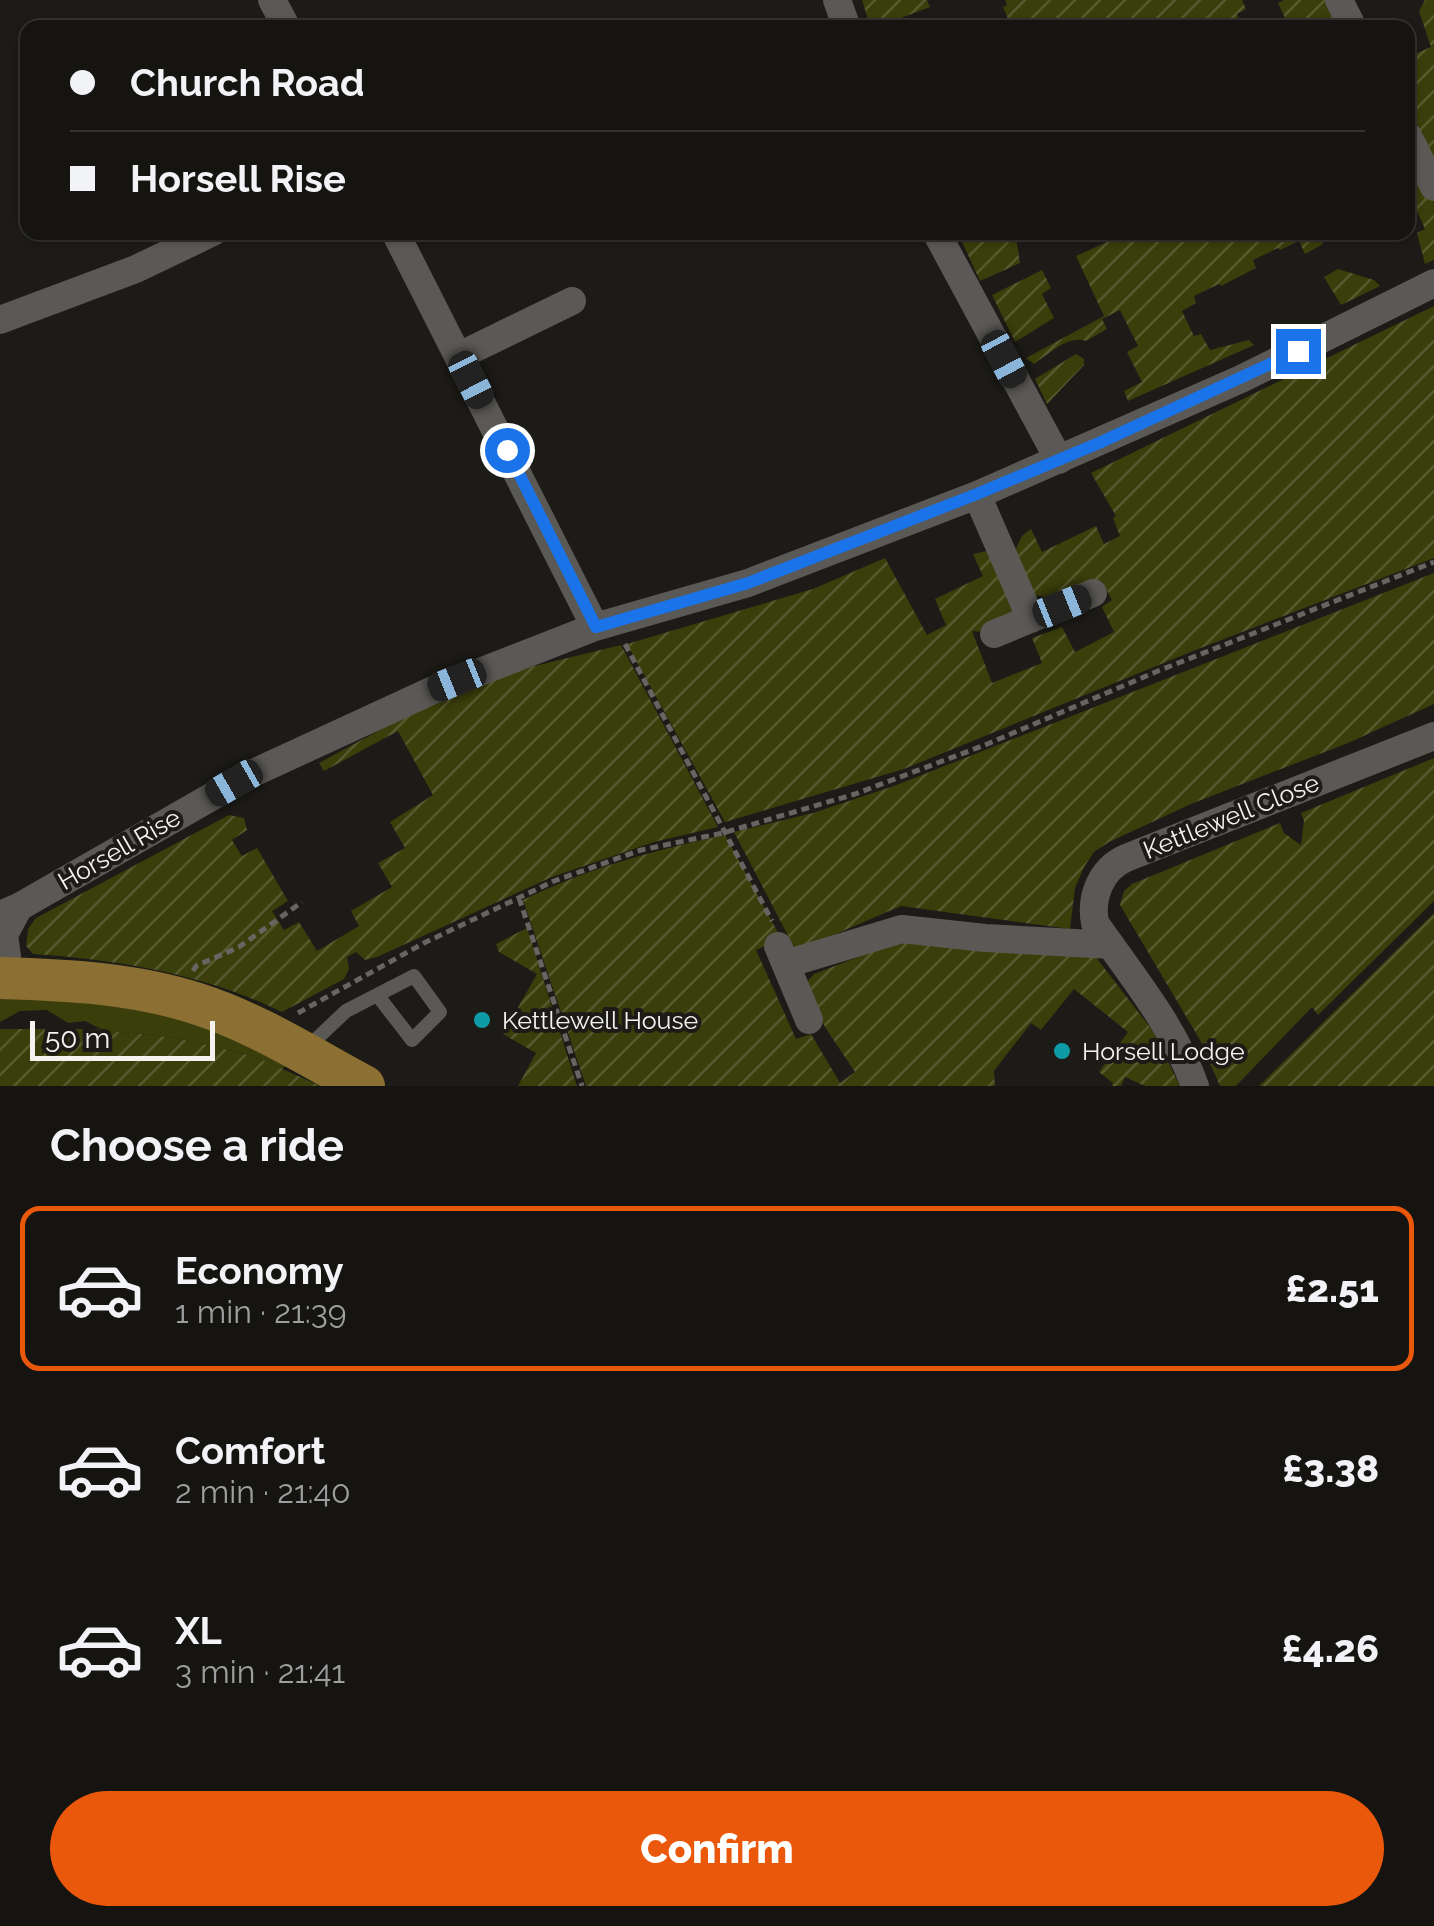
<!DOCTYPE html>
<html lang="en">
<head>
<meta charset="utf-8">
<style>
	body { margin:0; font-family:Raleway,sans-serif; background:#22211f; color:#f1f3f6; height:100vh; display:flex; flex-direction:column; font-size:38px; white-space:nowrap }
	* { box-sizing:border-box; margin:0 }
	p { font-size:32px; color:#9d9e9f }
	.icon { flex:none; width:55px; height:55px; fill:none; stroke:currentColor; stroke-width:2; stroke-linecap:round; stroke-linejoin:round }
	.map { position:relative; height:1086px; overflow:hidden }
	.sheet { display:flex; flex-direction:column; background:#151411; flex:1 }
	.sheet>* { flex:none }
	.top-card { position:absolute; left:20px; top:20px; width:1395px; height:220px; border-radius:20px; box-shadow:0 2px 8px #0004,0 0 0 2px #343331; display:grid; align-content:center; height:220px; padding:0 50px; background:#151411 }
	.scale { position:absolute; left:30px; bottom:25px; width:185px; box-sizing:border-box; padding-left:10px; border:5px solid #f4f3f0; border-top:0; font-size:28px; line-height:35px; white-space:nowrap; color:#f4f3f0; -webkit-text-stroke:8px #1c1b17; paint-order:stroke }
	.end { position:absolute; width:45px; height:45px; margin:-22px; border:12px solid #1a73e8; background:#fff; box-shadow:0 0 0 5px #fff }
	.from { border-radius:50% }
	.car { position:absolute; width:30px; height:60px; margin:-30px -15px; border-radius:12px; box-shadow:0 0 8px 2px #0007; background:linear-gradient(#222 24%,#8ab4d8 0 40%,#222 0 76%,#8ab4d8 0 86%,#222 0) }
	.top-card b { display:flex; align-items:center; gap:35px; height:95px; font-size:38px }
	.top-card b+b { border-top:2px solid #343331 }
	.top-card i { width:25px; height:25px; background:#f1f3f6 }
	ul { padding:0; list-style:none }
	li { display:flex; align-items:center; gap:30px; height:165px; margin:0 20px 15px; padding:0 30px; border:5px solid transparent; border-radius:20px }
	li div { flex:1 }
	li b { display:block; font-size:38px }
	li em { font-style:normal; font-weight:800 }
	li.current { border-color:#ea580c }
	li>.icon { width:90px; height:90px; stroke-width:1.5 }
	h2 { padding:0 50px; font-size:45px; line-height:120px }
	.action { display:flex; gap:20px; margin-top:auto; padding:20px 50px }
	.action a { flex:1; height:115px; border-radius:60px; background:#ea580c; color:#fff; font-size:40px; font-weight:800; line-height:115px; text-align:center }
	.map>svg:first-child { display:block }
	.grass { fill:#3a3e0a }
	.garden { fill:url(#garden-furrows) }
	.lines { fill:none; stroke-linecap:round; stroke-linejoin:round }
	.path { stroke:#666562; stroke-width:5; stroke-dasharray:8 5; stroke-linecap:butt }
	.lane { stroke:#5b5955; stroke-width:14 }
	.street { stroke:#5b5955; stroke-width:28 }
	.primary { stroke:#8c6f32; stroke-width:42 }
	.route { stroke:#1a73e8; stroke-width:12 }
	.culture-dot { fill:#0f9aa8; stroke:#1c1b17; stroke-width:4 }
	.labels { text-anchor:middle; stroke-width:8; stroke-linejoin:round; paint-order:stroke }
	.street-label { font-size:25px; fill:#f4f3f0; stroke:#1c1b17 }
	.poi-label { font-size:25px; fill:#f4f3f0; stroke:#1c1b17; text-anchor:start }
</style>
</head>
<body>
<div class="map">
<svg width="1434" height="1086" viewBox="0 0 1434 1086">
	<defs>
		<pattern id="garden-furrows" width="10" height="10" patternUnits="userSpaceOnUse" patternTransform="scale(2.5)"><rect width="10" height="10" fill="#3a3e0a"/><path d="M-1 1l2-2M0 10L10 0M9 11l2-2" fill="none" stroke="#575a2e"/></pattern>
	</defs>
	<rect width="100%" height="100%" fill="#1c1b17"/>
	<!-- grass -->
	<path class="grass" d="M0,998C70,1000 142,1004 208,1027C235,1036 261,1052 286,1065L282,1070L253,1056L177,1038L103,1030L85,1021L68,1023L47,1010L20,1011L0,1022Z"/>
	<!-- garden -->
	<path class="garden" d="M862,0H927L930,7L877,27L869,23Z
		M1005,0H1242L1246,9L1237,14L1243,27L1012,28L1003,7L1007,5Z
		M1284,0H1329L1346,28H1267L1285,18L1278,3Z
		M1425,0H1434V160L1408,105V66L1412,63L1410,56L1431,47L1419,11Z
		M1408,145L1434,198V260L1425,264L1417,233L1425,229L1408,191Z
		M958,233H1010L1017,243L1020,263L980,281Z
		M1127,233V232L1331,233L1320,238L1323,244L1305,254L1299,241L1280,250L1278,248L1253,260L1256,268L1221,286L1219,284L1194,296L1196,303L1182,311L1194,336L1201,334L1210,350L1249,340L1254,345L1128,401L1124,391L1142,382L1127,352L1138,346L1120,310L1102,319L1107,329L1086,341C1068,335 1049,354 1034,364L1026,358L1104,316L1076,256Z
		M1338,269L1374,280L1380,286L1341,305L1324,277Z
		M1042,270L1051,288L1042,294L1054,318L1015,342L992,295Z
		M1434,306V558L1193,651L904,769L725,822L627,644L813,589L885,558L927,635L946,625L935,599L983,576L973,554L987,551L1016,611C1005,623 989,634 972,631L992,683L1042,663L1032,638L1062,627L1075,652L1114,632L1102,607L1112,600L1102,581L1048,598L1032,594L1014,553L1022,536L1031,529L1042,552L1096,526L1104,544L1120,536L1113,518L1116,516L1091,473Z
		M1076,354L1084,359V365L1047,404L1035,379Z
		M1434,573V704L1348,743L1191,804L1109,842L1094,852L1084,867L1075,888L1070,929L901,906L796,951L734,832L813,813L894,786Z
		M621,645L718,827L654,842L552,877L377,957L365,960L356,952L347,957L349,969L344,979L282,1012C204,974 119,960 33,954L26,946L28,929L36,918L229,815L244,818L247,830L232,840L242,856L257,848L288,901L272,911L284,930L299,922L317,951L359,926L351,911L392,887L378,863L405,848L390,822L433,795L398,731L324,771L319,763L413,712L502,674Z
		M1434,758V901L1318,1015L1312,1007L1236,1086H1220L1200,1040L1120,905L1124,891L1132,884L1280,823L1284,833L1301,845L1304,821L1301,813Z
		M725,835L781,938L756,950L796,1039L811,1034L840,1083L855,1072L825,1027L805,984L814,974L907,938L1091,951L1153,1031L1180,1086H1145L1125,1077L1121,1086H1112L1113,1083L1099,1072L1128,1032L1074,989L1041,1030L1031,1023L994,1071L995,1086H586L523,900C588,868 655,850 725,835Z
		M1434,913V1086H1259Z
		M527,928L577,1086H518L536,1053L503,1034L537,974L499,952L496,944Z
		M0,1029H94L177,1038L253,1056L321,1086H0Z"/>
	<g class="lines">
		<!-- path -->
		<path class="path" d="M625,644L772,921
			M519,898L582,1086
			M193,971L196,966L239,947L302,902
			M298,1013L424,943L554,881L641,850L723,833L855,794L985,745L1158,671L1434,562"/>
		<!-- lane -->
		<path class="lane" d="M307,1048L346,1011L414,976L440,1012L412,1040L378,996"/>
		<!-- street -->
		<path class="street" d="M272,0L287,28
			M837,0L847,28
			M1339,0L1353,28
			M1408,136L1434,187
			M395,232L595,627
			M936,232L1059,460
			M0,320L136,269L213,232
			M459,356L572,301
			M977,495L1031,619
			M994,634L1093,593
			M0,915L19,907L253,773L431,691L595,627L748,583L977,495L1241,379L1434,283
			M778,946L809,1020
			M786,964L902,929L985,938L1111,945
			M10,978L4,935L19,907
			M1195,1086C1174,1026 1131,975 1095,923C1090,897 1101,869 1126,858L1434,736"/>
		<!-- primary -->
		<path class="primary" d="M0,978C67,980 134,983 198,1004C257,1023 310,1057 364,1086"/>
	</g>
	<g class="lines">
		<!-- route -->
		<path class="route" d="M507,450L596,627L748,583L977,494L1099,443L1298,351"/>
	</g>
	<!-- markers -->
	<g class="culture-dot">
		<circle cx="482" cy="1020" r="10"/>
		<circle cx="1062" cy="1051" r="10"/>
	</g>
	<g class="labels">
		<!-- street labels -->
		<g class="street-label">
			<text transform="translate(1231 816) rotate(-22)" y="9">Kettlewell Close</text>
			<text transform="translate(119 849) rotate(-30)" y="9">Horsell Rise</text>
		</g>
		<!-- poi labels -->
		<g class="poi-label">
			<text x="502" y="1029">Kettlewell House</text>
			<text x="1082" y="1060">Horsell Lodge</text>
		</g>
	</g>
</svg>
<div class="scale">50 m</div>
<i class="end from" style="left:507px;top:450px"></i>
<i class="end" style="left:1298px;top:351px"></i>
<i class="car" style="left:1004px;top:359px;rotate:152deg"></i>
<i class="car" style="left:471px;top:380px;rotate:153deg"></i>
<i class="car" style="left:1062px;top:606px;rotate:68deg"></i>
<i class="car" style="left:457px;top:680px;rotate:248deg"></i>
<i class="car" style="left:234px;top:783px;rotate:240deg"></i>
<div class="top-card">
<b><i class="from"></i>Church Road</b>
<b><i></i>Horsell Rise</b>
</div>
</div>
<section class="sheet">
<h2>Choose a ride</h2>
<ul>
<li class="current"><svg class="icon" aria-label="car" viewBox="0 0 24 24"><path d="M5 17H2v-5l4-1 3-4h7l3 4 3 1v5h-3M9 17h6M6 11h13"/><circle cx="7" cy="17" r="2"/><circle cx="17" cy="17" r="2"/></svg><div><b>Economy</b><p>1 min · 21:39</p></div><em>£2.51</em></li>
<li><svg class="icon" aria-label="car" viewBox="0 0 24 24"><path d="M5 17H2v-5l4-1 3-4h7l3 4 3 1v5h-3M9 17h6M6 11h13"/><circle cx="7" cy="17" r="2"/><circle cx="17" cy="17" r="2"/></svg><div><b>Comfort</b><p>2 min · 21:40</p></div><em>£3.38</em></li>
<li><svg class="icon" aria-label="car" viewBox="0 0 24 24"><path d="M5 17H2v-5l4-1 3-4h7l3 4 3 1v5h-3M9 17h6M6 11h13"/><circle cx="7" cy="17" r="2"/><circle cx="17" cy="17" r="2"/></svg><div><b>XL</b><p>3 min · 21:41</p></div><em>£4.26</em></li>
</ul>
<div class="action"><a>Confirm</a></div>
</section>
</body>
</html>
